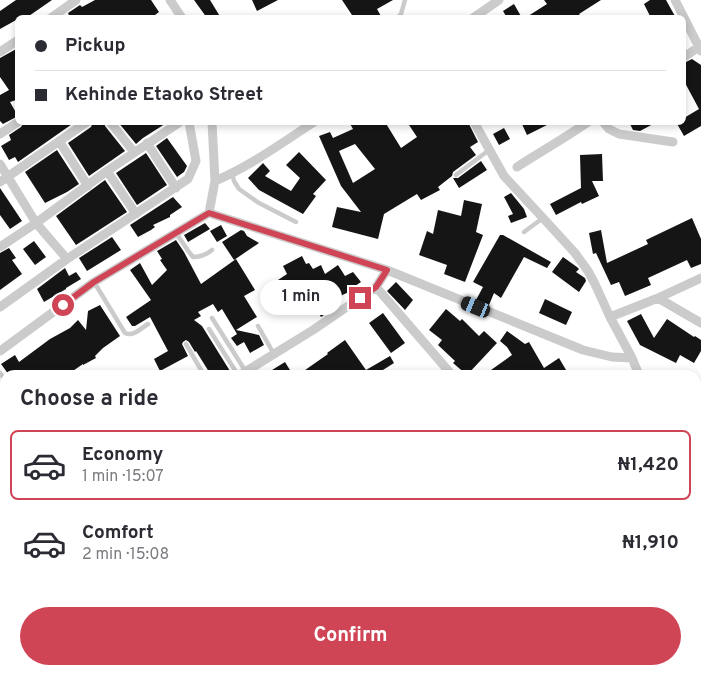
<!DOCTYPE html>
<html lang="en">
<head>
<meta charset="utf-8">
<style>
	body { margin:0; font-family:Overpass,sans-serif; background:#f7f7f7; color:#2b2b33; height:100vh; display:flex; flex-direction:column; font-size:19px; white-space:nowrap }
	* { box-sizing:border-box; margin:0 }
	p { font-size:16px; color:#7c7c81 }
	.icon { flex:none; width:28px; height:28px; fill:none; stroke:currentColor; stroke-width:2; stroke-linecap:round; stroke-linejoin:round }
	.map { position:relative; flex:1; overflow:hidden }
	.sheet { position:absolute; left:0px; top:370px; width:701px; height:305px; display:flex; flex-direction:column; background:#fff; border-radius:15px 15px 0 0; box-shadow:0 2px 8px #0003 }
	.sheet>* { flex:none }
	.banner { position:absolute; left:15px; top:15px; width:671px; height:110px; border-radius:8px; box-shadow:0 2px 8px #0003; display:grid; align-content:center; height:110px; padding:0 20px; background:#fff }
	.end { position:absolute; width:22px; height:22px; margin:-11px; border:6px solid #d04555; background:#fff; box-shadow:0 0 0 2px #fff }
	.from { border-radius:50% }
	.bubble { position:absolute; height:35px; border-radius:18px; background:#fff; box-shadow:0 2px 8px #0003; font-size:16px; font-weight:700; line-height:35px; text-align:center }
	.car { position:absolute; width:15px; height:30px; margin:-15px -8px; border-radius:6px; box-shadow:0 0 4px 1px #0007; background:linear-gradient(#222 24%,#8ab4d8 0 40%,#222 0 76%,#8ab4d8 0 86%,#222 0) }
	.banner b { display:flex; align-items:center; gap:18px; height:48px; font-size:19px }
	.banner b+b { border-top:1px solid #e1e1e2 }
	.banner i { width:12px; height:12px; background:#2b2b33 }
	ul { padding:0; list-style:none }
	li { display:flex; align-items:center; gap:15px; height:70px; margin:0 10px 8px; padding:0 10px; border:2px solid transparent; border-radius:8px }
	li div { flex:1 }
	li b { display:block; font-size:19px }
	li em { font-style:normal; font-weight:700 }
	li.selected { border-color:#d04555 }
	li>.icon { width:45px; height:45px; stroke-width:1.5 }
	h2 { padding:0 20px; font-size:22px; line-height:60px }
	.button { display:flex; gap:10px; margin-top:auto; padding:10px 20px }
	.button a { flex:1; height:58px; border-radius:30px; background:#d04555; color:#fff; font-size:20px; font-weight:700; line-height:58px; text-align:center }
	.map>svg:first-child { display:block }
	.building { fill:#151515; fill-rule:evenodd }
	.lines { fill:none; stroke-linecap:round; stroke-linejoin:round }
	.service { stroke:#cbcbcb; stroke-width:4.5 }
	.minor { stroke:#cbcbcb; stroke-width:9 }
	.route { stroke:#d04555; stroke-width:6 }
</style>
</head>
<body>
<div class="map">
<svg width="701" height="675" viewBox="0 0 701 675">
	<rect width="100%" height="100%" fill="#fff"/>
	<!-- building -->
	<path class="building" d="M16,0H52L26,18H18V19L0,29V11Z
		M95,0H151L159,12L151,18H70L68,13L80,5L82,7Z
		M194,0H210L221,18H207Z
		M252,0H278L257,11Z
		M342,0H393L377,9L382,18H354Z
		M544,0H601L579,14L582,18H525L547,4Z
		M650,0H666L676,18H651L644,4Z
		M514,4L522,18H507L503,11Z
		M18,48V102L16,100L10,102L18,116L3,124L0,121V95L9,90L0,77V58Z
		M692,59L701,65V126L684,136L676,122H684V118L699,109L684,81V63Z
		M24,122H75L18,162L15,157L9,160L1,146L11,140L9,135L21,127Z
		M93,122H104L105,126L125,151L89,176L68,143L91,127Z
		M118,122H168L143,138L136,144Z
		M349,122H385L401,148L417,137L407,122H468L478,142L470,147L476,155L453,172L452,176L438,187L440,190L421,200L417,194L384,214L378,239L332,227L337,207L361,212L341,186L319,136L330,132L333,138L353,129ZM355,144L375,169L353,183L339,151Z
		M521,122H553L527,135Z
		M629,122H657L640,131L633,130Z
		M504,128L510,139L499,145L493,134Z
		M167,138L187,166L184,172L177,177L156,146Z
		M57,150L79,184L67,192L45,203L25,172Z
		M299,152L326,180L313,194L316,196L303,214L259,190L248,178L263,163L270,171L265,176L291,191L300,178L286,165Z
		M146,153L167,185L137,205L116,173Z
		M602,154L603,181H592L599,196L582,204L581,202L556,215L550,204L581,188L580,155Z
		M481,161L487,170L459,188L453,178H458Z
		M105,180L127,212L76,245L56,216Z
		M0,188L22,221L10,229L0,215Z
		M511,193L524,209L527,217L511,223L508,216L513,214L504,197Z
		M173,197L182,207L170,215V217L153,225L155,227L151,230L138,237L130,225Z
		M464,200L482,204L476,232L483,235L465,282L444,274L447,265L419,255L427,231L433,234L438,210L461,216Z
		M692,218L701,239V264L691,268L687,260L648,278L651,285L625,296L619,282L611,285L596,253L593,254L589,233L601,230L607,263L648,244L646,240Z
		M205,223L210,229L188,242L184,235Z
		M221,225L227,236L217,242L210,231Z
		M241,230L244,231L247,236L259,243L234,260L222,242Z
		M500,235H503L551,262L547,268L524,257L501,298L494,293L489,305L476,300L483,287L473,282Z
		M112,237L121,250L87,271L79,258Z
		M176,240L184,252L201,284L236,259L255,290L244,296L257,317L236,330L259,335L264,345L250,353L244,342L237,346L231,338L237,334L222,309L218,312L213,304L198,312L201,316L194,320L202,326L230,371L222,375H211L196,351L195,352L189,342L186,340L183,342L182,344L188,356L160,371L154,359L168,351L150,317L135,326H132L126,317L151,300L130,270L140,263L152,285L167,270L160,260L162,259L157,251Z
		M34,241L46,257L35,265L23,249Z
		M9,248L16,258L12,260L22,274L0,290V253Z
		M302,256L306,264L309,263L313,269L321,265L325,274L338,265L345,276L353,272L361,282L352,288L353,290L332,300L336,307L321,317L304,288L286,299L275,282L287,274L283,266Z
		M563,257L577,267L579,269L576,272L585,278L586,281L579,292L552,272Z
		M65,268L69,276L76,272L81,279L66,288V289L44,302L37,289Z
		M396,282L413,300L405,310L387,291Z
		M545,299L572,312L566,325L539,313Z
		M100,305L120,336L103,348L95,356L96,358L83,365V364L67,375H9L1,364L15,355L19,362L50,339L70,328L78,320L86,330L88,311Z
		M446,309L460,321L462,319L479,336L484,331L497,343L467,375L453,363L455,361L438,345L442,340L429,330Z
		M383,313L405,343L391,353L369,323Z
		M641,314L654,338L667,319L694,337L695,336L701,340V351L694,363L680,355L676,363L640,345L627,321Z
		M507,331L525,344L529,342L544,368L559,358L569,375H484L512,355L507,347L500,341Z
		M345,340L366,370L390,356L394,363L375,375H298L328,354L327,353Z
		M285,362L293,375H264Z"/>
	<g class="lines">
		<!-- service -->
		<path class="service" d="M397,18L401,14L405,0
			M232,173L234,181L239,189L259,203L296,222
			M456,175L489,150
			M524,232L543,218
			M176,233L189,252L193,257C201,257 206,255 212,250
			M94,282L125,333C133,337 140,329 148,324
			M212,318L246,372
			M258,326L274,354
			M209,329L238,375
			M186,344L204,375
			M0,373L5,380
			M696,559L701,555"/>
		<!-- minor -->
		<path class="minor" d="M170,0L182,18
			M675,0L701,51
			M51,18L76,0
			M473,18L499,0
			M0,52L18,40
			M684,57L699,47
			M110,122L134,152
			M474,122L504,176L543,218L575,253L588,271L595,284L610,317L632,358L639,375
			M603,122L609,129L619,134L673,142
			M0,134L18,122
			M59,141L88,186
			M147,143L176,188
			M0,164L36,223L67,259
			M517,167C540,152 565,138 588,122
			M107,171L136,214
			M215,181C250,166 282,143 314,122
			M0,182L87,122
			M209,213L215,181L212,122
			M0,247L36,223L107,171L180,122
			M376,287L452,375
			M658,298L701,323
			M0,307L67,259L188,179L196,161L189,122
			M610,317L658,298L701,278
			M0,351L94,282L209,213L387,270L583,350L612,357L632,358
			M240,375L313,330L376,287L387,270
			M696,460H701
			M696,479L701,486
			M0,522L5,519
			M294,670L297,675
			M673,670L677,675
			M59,675L67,670
			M216,675L223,670
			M462,675L469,670"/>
	</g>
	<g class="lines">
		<!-- route -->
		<path class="route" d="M63,305L94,282L209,213L387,270L376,287L360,298"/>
	</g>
</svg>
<i class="end from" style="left:63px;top:305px"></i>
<i class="end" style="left:360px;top:298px"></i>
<div class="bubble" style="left:260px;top:280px;width:82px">1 min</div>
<i class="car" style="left:476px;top:307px;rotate:292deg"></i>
<div class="banner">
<b><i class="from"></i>Pickup</b>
<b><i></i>Kehinde Etaoko Street</b>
</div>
<section class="sheet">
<h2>Choose a ride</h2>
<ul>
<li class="selected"><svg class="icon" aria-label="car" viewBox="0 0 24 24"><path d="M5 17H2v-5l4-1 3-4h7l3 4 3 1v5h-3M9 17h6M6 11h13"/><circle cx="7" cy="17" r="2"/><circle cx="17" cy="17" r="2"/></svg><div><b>Economy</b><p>1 min · 15:07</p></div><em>₦1,420</em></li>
<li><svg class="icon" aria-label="car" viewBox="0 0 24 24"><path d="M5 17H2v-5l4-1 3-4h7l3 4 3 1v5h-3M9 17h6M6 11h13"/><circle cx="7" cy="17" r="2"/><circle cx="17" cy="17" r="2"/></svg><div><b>Comfort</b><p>2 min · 15:08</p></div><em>₦1,910</em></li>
</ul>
<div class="button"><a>Confirm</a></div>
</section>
</div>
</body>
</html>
